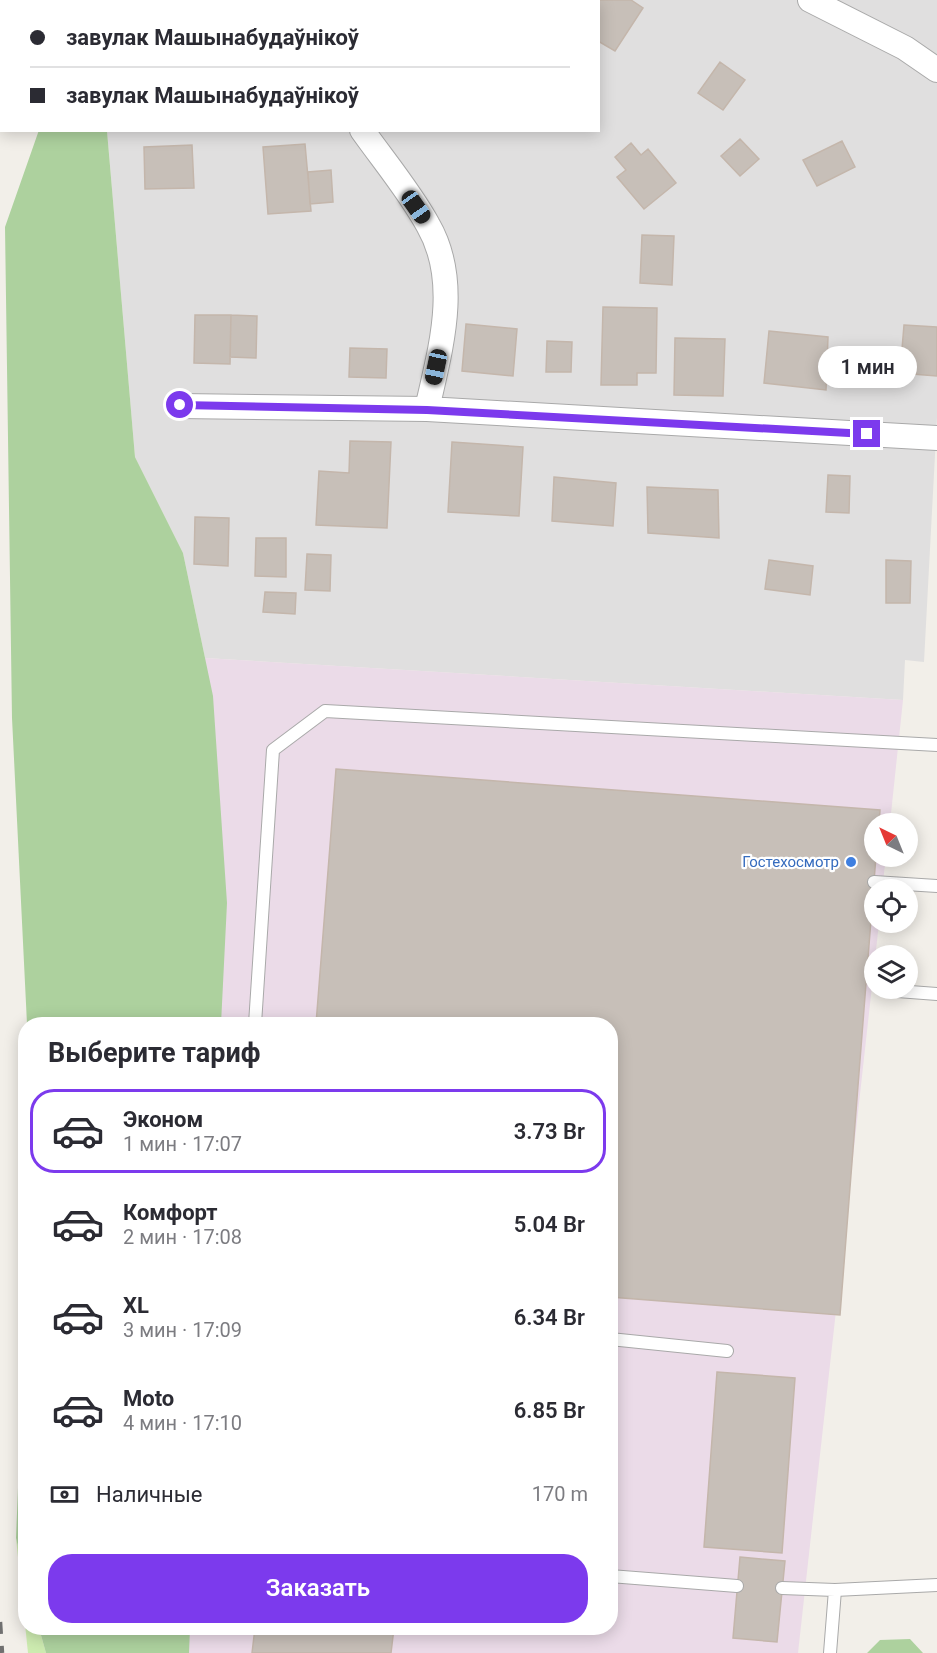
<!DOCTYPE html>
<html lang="ru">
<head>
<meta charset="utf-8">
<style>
	body { margin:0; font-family:Roboto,sans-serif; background:#f7f7f7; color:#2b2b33; height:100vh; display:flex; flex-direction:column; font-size:22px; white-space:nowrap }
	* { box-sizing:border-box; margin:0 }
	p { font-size:20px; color:#7c7c81 }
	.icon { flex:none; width:33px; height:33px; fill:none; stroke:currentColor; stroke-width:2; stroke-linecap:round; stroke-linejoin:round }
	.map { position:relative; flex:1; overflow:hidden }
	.side { position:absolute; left:18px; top:1017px; width:600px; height:618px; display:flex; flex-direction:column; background:#fff; border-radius:24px; box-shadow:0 3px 15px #0003 }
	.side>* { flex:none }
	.guide { position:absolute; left:0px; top:0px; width:600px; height:132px; box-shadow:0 3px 15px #0003; display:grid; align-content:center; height:132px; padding:0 30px; background:#fff }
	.needle { width:39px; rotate:317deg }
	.buttons { position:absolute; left:864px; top:813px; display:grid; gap:12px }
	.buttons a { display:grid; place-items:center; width:54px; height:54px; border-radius:50%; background:#fff; box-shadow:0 3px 15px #0003; font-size:30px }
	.end { position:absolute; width:27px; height:27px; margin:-14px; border:8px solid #7c3aed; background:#fff; box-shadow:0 0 0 3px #fff }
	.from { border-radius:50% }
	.bubble { position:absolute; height:42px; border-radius:21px; background:#fff; box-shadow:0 3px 15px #0003; font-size:20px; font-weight:600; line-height:42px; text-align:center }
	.car { position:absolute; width:18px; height:36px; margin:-18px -9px; border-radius:8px; box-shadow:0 0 4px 2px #0007; background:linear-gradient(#222 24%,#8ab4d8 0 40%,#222 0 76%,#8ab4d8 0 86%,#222 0) }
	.guide b { display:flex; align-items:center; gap:21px; height:57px; font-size:22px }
	.guide b+b { border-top:2px solid #e1e1e2 }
	.guide i { width:15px; height:15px; background:#2b2b33 }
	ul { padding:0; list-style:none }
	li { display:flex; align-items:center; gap:18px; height:84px; margin:0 12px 9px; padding:0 18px; border:3px solid transparent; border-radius:24px }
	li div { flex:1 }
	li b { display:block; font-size:22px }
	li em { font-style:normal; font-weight:600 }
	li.selected { border-color:#7c3aed }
	li>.icon { width:54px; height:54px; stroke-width:1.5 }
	h2 { padding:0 30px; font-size:27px; line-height:72px }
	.pay { display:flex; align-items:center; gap:15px; height:66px; padding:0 30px; font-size:22px }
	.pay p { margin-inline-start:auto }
	.primary-button { display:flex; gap:12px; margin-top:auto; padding:12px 30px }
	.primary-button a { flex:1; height:69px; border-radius:24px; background:#7c3aed; color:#fff; font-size:24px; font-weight:600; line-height:69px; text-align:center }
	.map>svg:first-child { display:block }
	.residential { fill:#e0dfdf }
	.industrial { fill:#ebdbe8 }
	.grass { fill:#cdebb0 }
	.forest { fill:#add19e }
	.building { fill:#c7bfb8; stroke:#c4b6ab; stroke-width:1.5 }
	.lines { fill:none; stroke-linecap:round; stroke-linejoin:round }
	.lane-casing { stroke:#a9a9a9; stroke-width:14 }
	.street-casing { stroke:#a9a9a9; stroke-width:26 }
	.lane { stroke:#fff; stroke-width:12 }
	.street { stroke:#fff; stroke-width:24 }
	.rail { stroke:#707070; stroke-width:4.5; stroke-dasharray:12 12; stroke-linecap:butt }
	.route { stroke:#7c3aed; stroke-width:8 }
	.shop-dot { fill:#3f7fe0; stroke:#fff; stroke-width:2 }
	.labels { text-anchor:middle; stroke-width:4.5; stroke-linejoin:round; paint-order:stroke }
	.shop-label { font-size:15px; fill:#366cbe; stroke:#fff; text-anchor:end }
</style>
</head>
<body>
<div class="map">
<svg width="937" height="1653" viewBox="0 0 937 1653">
	<rect width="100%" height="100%" fill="#f2efe9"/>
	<!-- residential -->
	<path class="residential" d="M149,0H937V417L924,662L905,660L903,700L205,658L183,553L135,457L107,131L598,130V2Z"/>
	<!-- industrial -->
	<path class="industrial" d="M205,658L903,700L890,823L874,824V856L886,857L882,889L874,890V922L879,923L798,1653H188L189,1628H610V1024H199Z"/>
	<!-- grass -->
	<path class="grass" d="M16,1538L25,1576L26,1628H39L46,1653H28Z"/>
	<!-- forest -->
	<path class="forest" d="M36,0H149L148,2Z
		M39,130L107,131L135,457L183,553L213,696L227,903L221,1024H27L12,718L5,227Z
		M25,1216V1576L16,1538L25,1314Z
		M39,1628H190L189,1653H46Z
		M910,1639L923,1653H867L880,1640Z"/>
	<!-- building -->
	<path class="building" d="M501,0H549L547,2Z
		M596,0H631L643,8L615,51L598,41V2Z
		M720,62L745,80L723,110L698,93Z
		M740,139L759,159L740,176L721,156Z
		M842,141L855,167L817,186L803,160Z
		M631,143L641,155L648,149L676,183L644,209L617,177L626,170L615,157Z
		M305,144L311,211L268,214L263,147Z
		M192,145L194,188L145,189L144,147Z
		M331,170L333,202L310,204L308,172Z
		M642,235L674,236L672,285L640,283Z
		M603,307L657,308L656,373H637V385H601Z
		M195,315H231L230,364L194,363Z
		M231,315L257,316L256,358L230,357Z
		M466,324L517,329L513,376L462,371Z
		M904,325L937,327V376L900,373Z
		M769,331L828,337L826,390L764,383Z
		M675,338L725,339L723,396L674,395Z
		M547,341L572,342L571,372H546Z
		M350,348L387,349L386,378L349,377Z
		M350,441L391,442L387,528L316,525L319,471L349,473Z
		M452,442L523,447L519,516L448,512Z
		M828,475L850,476L849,513L826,512Z
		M554,477L616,483L613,526L552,521Z
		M647,487L718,490L719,538L648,533Z
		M195,517L229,518L228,566L194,564Z
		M256,538H286V577L255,576Z
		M307,554L331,555L330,591L305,590Z
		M769,560L813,566L810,595L765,589Z
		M886,560L911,561L910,603H886Z
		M265,592L296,593L295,614L263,612Z
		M336,769L880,810L879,824H874L876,856L840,1315L610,1297V1024H316Z
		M717,1372L795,1378L782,1553L704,1547Z
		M740,1557L785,1561L777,1642L733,1638Z
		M255,1628H394L391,1653H252Z"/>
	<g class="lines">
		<!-- lane casing -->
		<g class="lane-casing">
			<path id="lane" d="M874,882L937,886
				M884,990L937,994
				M255,1024L273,750L325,711L937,745
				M610,1339L727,1351
				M610,1576L737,1586
				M782,1588L835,1590
				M830,1653L835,1590L937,1585"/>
		</g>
		<!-- street casing -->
		<g class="street-casing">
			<path id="street" d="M269,0L270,2
				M810,0L905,48L937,70
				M362,130C384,161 410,192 428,225C461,282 440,350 427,409
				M180,406L427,409L937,438"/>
		</g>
		<!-- lane -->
		<use href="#lane" class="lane"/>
		<!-- street -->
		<use href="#street" class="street"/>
		<!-- rail -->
		<path class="rail" d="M0,1622L2,1653"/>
	</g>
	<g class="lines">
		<!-- route -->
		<path class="route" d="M180,405L427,410L867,434"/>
	</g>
	<!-- markers -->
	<circle class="shop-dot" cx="851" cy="862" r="6"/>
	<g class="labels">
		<!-- shop labels -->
		<g class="shop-label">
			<text x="839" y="867">Гостехосмотр</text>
		</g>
	</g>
</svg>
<div class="buttons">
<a><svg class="needle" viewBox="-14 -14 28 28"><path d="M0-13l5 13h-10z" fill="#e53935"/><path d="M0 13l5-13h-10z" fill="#7c7c81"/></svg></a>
<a><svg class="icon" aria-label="locate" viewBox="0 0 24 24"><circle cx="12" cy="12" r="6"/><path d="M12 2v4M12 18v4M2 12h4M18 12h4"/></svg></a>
<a><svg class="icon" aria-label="layers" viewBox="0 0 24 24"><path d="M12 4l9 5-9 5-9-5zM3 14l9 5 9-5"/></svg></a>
</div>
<i class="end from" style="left:180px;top:405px"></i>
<i class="end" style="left:867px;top:434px"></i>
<div class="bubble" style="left:818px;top:346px;width:99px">1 мин</div>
<i class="car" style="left:416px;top:207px;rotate:145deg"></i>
<i class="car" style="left:436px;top:367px;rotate:192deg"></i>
<div class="guide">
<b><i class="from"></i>завулак Машынабудаўнікоў</b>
<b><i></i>завулак Машынабудаўнікоў</b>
</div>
<section class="side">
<h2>Выберите тариф</h2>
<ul>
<li class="selected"><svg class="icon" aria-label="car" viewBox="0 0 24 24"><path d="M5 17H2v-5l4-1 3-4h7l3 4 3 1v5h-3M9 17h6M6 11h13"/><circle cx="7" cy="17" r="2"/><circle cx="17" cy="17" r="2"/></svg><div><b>Эконом</b><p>1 мин · 17:07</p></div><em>3.73 Br</em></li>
<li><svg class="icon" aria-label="car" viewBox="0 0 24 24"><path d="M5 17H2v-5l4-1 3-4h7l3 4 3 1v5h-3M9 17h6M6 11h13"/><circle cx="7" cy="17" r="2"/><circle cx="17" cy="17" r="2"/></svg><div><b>Комфорт</b><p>2 мин · 17:08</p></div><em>5.04 Br</em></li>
<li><svg class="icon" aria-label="car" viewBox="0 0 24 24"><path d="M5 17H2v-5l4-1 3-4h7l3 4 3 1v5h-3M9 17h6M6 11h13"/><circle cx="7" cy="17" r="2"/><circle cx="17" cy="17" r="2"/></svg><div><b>XL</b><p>3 мин · 17:09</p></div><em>6.34 Br</em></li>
<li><svg class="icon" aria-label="car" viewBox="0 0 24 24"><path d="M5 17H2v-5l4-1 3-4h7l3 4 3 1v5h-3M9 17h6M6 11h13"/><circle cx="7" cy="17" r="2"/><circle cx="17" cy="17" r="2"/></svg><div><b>Moto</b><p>4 мин · 17:10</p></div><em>6.85 Br</em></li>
</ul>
<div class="pay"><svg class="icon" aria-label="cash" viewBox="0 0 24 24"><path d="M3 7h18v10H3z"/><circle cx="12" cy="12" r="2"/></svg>Наличные<p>170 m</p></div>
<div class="primary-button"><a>Заказать</a></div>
</section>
</div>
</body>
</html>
